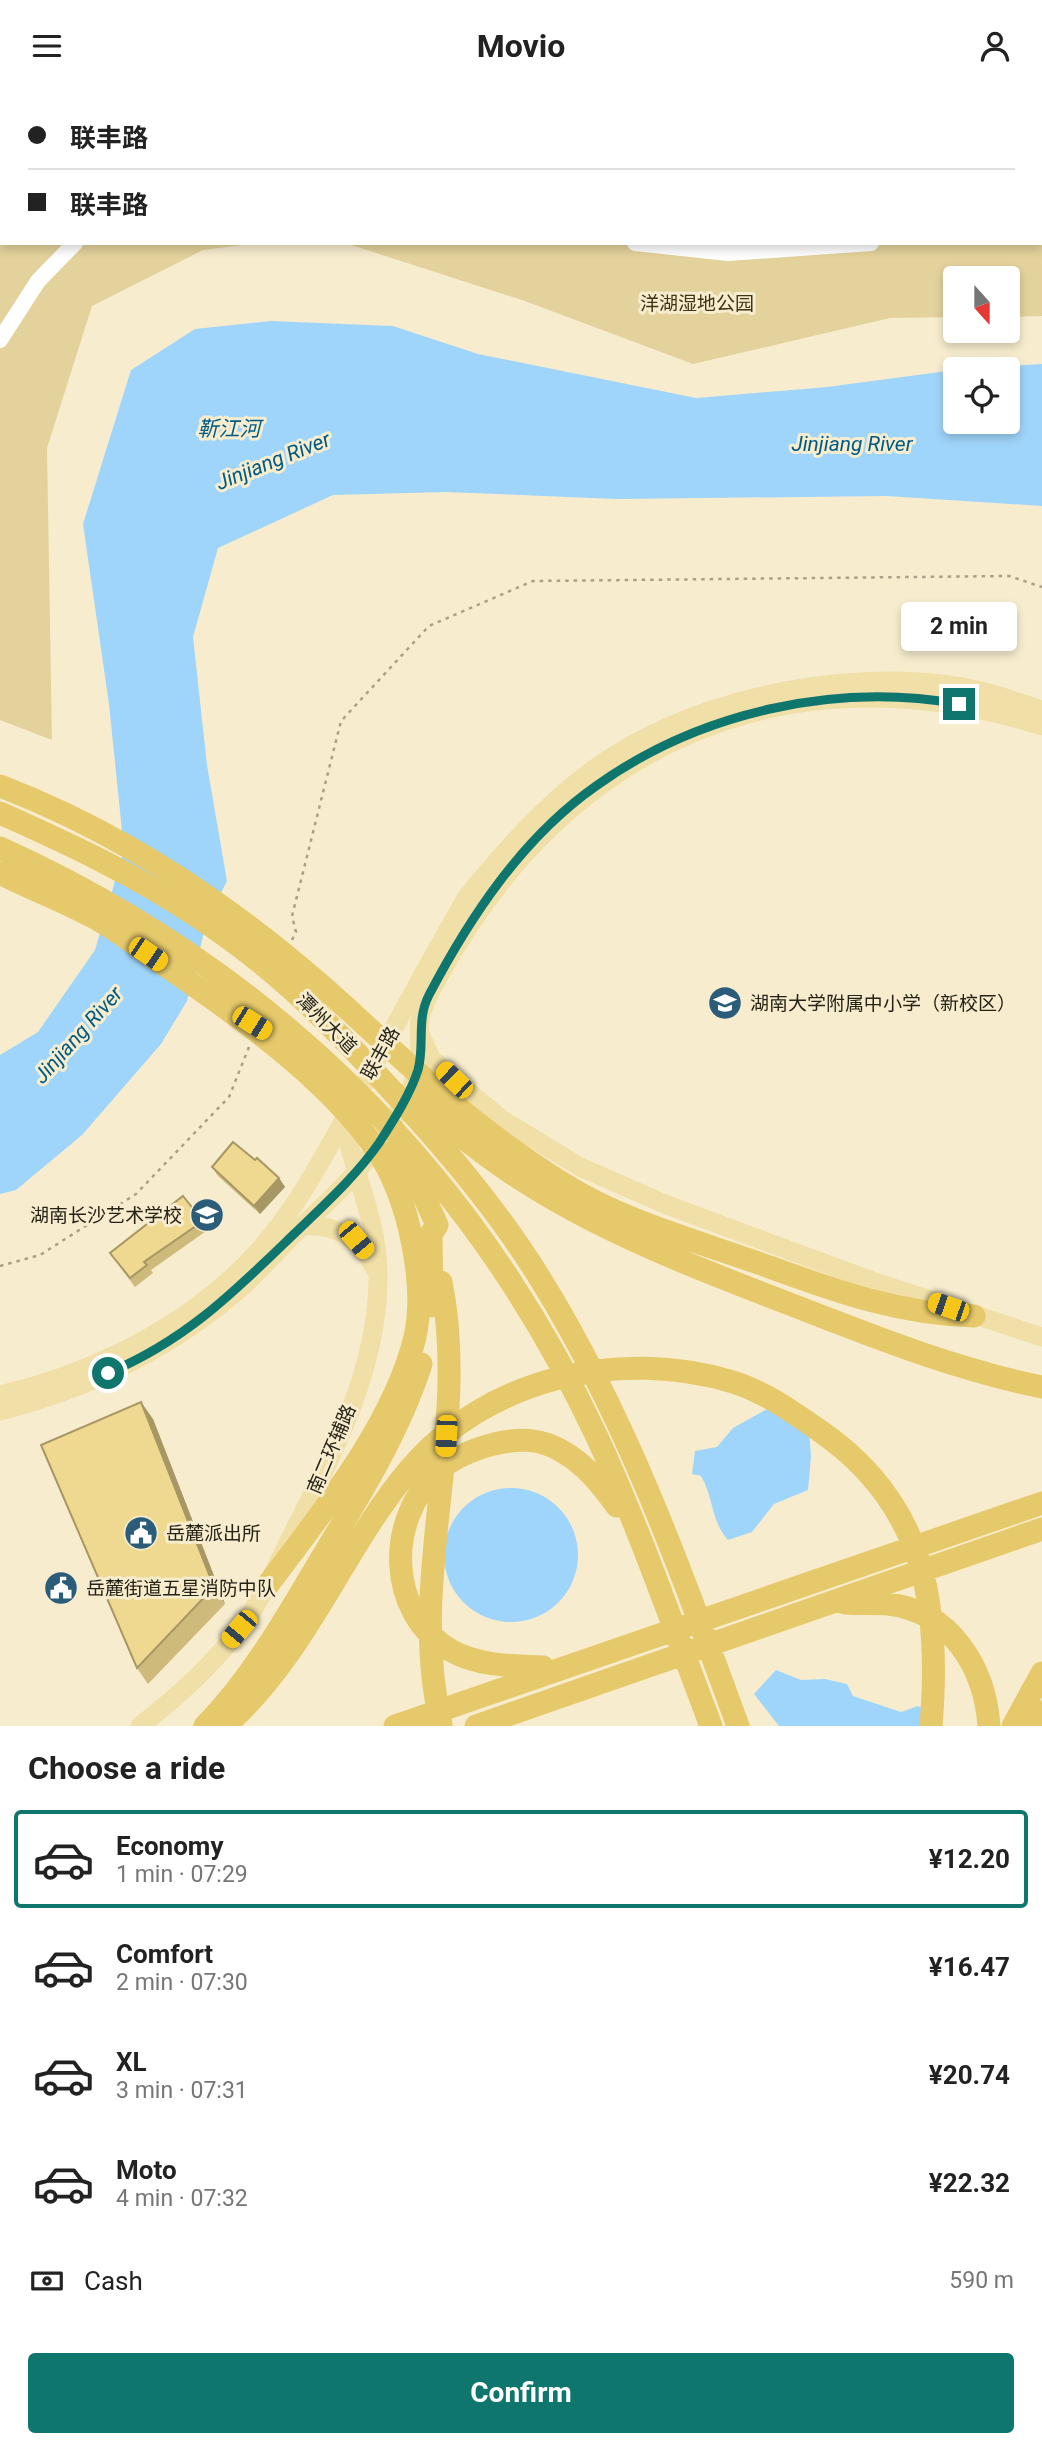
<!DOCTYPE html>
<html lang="en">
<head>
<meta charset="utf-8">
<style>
	body { margin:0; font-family:Roboto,"Noto Sans SC",sans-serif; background:#f6f6f6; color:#222; height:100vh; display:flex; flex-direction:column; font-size:26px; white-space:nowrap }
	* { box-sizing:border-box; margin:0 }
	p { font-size:23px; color:#767676 }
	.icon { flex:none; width:38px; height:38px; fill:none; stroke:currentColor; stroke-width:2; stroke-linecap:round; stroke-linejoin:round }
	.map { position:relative; height:1635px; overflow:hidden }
	.panel { display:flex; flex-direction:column; background:#fff; flex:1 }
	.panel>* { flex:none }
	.banner { position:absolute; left:0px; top:0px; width:1043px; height:154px; box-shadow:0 4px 10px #0003; display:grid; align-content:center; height:154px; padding:0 28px; background:#fff }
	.needle { width:46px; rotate:159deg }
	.buttons { position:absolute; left:943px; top:175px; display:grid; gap:14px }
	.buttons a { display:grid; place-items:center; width:77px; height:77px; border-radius:7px; background:#fff; box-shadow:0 4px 10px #0003; font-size:35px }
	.end { position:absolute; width:32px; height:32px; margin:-16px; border:9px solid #0f766e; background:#fff; box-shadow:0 0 0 4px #fff }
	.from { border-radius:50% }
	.bubble { position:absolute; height:49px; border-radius:7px; background:#fff; box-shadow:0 4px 10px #0003; font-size:23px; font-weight:700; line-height:49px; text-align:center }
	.car { position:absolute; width:21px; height:42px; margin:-21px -10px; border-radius:9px; box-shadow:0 0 5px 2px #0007; background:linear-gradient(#f5c518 24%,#345 0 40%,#f5c518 0 76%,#345 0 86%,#f5c518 0) }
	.banner b { display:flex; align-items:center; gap:24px; height:66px; font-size:26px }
	.banner b+b { border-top:2px solid #e0e0e0 }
	.banner i { width:18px; height:18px; background:#222 }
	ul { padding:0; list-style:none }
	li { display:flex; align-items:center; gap:21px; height:98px; margin:0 14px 10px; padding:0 14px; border:4px solid transparent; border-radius:7px }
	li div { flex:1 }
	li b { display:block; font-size:26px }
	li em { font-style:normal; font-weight:700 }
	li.selected { border-color:#0f766e }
	li>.icon { width:63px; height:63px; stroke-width:1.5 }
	h2 { padding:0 28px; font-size:32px; line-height:84px }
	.pay { display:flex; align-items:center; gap:18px; height:77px; padding:0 28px; font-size:26px }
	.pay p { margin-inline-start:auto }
	.action { display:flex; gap:14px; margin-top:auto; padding:14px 28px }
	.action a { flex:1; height:80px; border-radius:7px; background:#0f766e; color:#fff; font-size:28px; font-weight:700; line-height:80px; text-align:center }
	header { display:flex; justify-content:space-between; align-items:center; height:91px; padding:0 28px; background:#fff; font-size:32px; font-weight:700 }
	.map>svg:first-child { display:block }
	.green { fill:#e3d29b }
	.water { fill:#9fd5fa }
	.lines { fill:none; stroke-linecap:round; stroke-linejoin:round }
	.path { stroke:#a8a088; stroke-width:2.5; stroke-dasharray:3.5 5; stroke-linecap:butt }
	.minor { stroke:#fff; stroke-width:16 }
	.major { stroke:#f0dfa6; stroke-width:19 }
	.highway { stroke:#e6c96a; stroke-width:23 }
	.wall { fill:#ceba7b }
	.shaded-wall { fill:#a79764 }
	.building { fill:#efd88f; stroke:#a79764; stroke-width:2 }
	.route { stroke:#0f766e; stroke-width:9 }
	.labels { text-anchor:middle; stroke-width:6; stroke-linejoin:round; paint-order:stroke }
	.park-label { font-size:19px; fill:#3e3515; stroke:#f7edce }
	.poi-label { font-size:19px; fill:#252216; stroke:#f7edce; text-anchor:start }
	.street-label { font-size:19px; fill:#252216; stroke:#f7edce }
	.water-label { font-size:21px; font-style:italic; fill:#005b85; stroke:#f7edce }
</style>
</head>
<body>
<header><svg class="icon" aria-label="menu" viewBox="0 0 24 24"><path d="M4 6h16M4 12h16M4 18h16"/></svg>Movio<svg class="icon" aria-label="person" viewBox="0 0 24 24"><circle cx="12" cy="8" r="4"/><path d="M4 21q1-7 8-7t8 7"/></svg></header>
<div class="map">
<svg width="1042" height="1635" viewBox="0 0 1042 1635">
	<rect width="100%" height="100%" fill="#f7edce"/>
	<!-- green -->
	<path class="green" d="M0,0H1042V225L1008,226V187H956L955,226L890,227L693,273L522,209L345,152H1041V2H2V152H258L203,159L92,215L47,357L52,649L0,629Z"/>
	<!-- water -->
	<path class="water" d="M271,230L393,235L478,263L696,307L827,296L955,279L956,331H1008V278H960L1042,273V415L887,405L617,408L446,401L333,404L218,457L193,546L207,674L227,790L207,829L187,910L161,953L82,1044L16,1099L0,1103V964L38,941L95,859L124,759L109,613L83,433L131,279L195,238Z
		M767,1318L809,1337L811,1366L808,1399L774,1413L752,1441L728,1449C710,1428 715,1410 701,1385L692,1383L695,1360L717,1356L733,1337Z
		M444 1464a67 67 0 1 1 134 0a67 67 0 1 1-134 0Z
		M776,1579L801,1589L825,1588L847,1593L853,1605L901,1621L918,1615L931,1623L932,1635H779L754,1603Z"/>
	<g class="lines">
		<!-- path -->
		<path class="path" d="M292,849L296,841L292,825L341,630L429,535L533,490L1009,485L1042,496
			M0,1175L40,1164L136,1103L229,1006L249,956"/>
		<!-- minor -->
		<path class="minor" d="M1041,145H1042
			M635,152L728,162L871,152
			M0,249L38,190L75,152"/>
		<!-- major -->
		<path class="major" d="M421,945L431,967L454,989L503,1029L580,1076L667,1114L872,1190L1042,1246
			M303,1135C338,1132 360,1149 376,1179
			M0,1304C82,1285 162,1248 226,1192C289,1138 325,1063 364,992C398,930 431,867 467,806C505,759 545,714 594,678C688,609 840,577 955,595C984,599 1014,610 1042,619
			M0,1320C89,1298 174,1256 243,1195C261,1178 278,1159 296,1141C325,1113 357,1085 380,1050C394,1029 412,1002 418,977C422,962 418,945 420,929C423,913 431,899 439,885C566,652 786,554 1042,635
			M140,1635C176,1607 211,1576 239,1539C262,1509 278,1472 295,1438C335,1359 379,1274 378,1184C378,1129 353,1083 344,1030"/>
		<!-- highway -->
		<path class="highway" d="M0,695C130,745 249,827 351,921C420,985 481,1042 562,1092C622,1130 694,1149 761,1173C833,1199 896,1223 974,1225
			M0,722C67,752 134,783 195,824C270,873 321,923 382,989C440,1051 496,1116 541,1189C627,1328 682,1482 738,1635
			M0,757C269,879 472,1078 597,1346C640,1439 674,1538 711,1635
			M0,782C31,798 64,810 95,827C120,841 142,859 166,875C236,923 327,987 376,1058C408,1104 427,1192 415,1246C394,1334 320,1424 267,1495
			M415,1003C522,1112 660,1163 800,1217C880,1248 958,1279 1042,1296
			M395,1059L418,1092L437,1134L431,1143L432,1215
			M845,1512C859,1513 874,1512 888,1513C951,1520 985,1577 989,1635
			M543,1576C513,1575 477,1575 450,1559C387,1521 386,1430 437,1381C452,1367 475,1358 494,1353C520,1347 542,1347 565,1362C587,1375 602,1395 617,1415
			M441,1633C406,1487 471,1338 441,1191
			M205,1635C251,1588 285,1529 318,1473C357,1409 398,1344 421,1273
			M225,1635C306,1564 342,1459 409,1379C487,1286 620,1257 733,1291C765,1301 793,1321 820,1340C926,1413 941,1516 931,1635
			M395,1635L1042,1412
			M476,1635L1042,1438
			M1013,1635L1042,1582
			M1034,1635L1042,1621"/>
	</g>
	<!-- wall -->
	<path class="wall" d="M2,7V59L0,60V8Z
		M212,1076L279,1087L285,1096L260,1123L218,1085Z
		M203,1130L209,1138L151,1179L153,1182L135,1196L110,1162Z
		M153,1328L225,1513L148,1593L137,1577Z"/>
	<!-- shaded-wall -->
	<path class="shaded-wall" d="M279,1087L285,1096L260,1123L254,1115Z
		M141,1311L153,1328L225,1513L214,1496Z"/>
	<!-- building -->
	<path class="building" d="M11,0H28L30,2H9Z
		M2,7V40L0,41V8Z
		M233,1051L255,1069L257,1067L279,1087L254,1115L212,1076Z
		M183,1105L203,1130L144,1171L147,1174L130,1187L110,1162Z
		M141,1311L214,1496L137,1577L41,1354Z"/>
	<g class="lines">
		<!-- route -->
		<path class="route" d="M108,1282C187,1249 236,1199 295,1142C325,1113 356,1085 379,1052C393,1030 410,1004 418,979C425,954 416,929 429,904C470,826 522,747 596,695C699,621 835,591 959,613"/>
	</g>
	<!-- icons -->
	<defs>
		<g id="school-disc" transform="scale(1.75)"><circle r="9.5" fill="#2b5c7a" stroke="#f7edce"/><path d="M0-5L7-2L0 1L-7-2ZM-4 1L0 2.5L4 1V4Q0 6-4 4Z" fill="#fff"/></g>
		<g id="civic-disc" transform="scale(1.75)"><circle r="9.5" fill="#2b5c7a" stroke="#f7edce"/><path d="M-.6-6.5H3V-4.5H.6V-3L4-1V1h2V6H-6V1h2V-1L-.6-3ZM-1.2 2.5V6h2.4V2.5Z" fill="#fff"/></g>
	</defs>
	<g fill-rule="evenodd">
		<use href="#school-disc" x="725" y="912"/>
		<use href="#school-disc" x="207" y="1124"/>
		<use href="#civic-disc" x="141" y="1442"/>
		<use href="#civic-disc" x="61" y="1497"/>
	</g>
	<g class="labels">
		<!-- park labels -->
		<g class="park-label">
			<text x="697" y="219">洋湖湿地公园</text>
		</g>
		<!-- poi labels -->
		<g class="poi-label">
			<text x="750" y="919">湖南大学附属中小学（新校区）</text>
			<text x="182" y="1131" text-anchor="end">湖南长沙艺术学校</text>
			<text x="166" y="1449">岳麓派出所</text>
			<text x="86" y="1504">岳麓街道五星消防中队</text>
		</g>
		<!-- street labels -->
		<g class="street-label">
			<text transform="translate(327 932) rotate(45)" y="7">潭州大道</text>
			<text transform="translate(380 962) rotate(-61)" y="7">联丰路</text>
			<text transform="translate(331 1358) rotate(-67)" y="7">南二环辅路</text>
		</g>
		<!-- water labels -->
		<g class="water-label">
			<text x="229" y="345">靳江河</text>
			<text x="852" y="360">Jinjiang River</text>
			<text transform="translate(273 370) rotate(-22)" y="7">Jinjiang River</text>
			<text transform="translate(78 944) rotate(-48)" y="7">Jinjiang River</text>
		</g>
	</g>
</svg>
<div class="buttons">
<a><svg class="needle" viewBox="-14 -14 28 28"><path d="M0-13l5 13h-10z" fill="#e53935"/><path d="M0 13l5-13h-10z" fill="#767676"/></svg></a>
<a><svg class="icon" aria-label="locate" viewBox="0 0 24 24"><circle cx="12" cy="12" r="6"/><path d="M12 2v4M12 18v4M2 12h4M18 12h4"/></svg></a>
</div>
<i class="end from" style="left:108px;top:1282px"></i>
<i class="end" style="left:959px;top:613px"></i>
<div class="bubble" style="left:901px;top:511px;width:116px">2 min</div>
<i class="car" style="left:148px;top:863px;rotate:124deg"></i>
<i class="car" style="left:252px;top:932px;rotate:122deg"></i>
<i class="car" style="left:454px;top:989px;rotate:314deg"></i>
<i class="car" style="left:356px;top:1149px;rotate:140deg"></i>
<i class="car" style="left:948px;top:1216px;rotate:289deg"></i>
<i class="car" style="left:446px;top:1345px;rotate:183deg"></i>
<i class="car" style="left:239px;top:1538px;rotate:220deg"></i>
<div class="banner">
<b><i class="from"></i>联丰路</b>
<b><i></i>联丰路</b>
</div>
</div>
<section class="panel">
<h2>Choose a ride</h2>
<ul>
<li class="selected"><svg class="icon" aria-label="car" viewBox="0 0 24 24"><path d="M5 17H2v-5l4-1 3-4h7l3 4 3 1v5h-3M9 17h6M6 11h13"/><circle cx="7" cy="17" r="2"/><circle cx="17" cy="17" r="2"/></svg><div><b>Economy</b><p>1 min · 07:29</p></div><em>¥12.20</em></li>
<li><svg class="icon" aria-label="car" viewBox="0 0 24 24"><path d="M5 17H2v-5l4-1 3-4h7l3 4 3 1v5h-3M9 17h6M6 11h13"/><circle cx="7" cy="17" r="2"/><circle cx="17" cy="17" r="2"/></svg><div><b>Comfort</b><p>2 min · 07:30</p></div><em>¥16.47</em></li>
<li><svg class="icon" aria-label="car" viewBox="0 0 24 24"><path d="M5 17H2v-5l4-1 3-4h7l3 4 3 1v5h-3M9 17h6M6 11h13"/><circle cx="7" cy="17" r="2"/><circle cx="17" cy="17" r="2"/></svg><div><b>XL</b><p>3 min · 07:31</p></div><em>¥20.74</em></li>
<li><svg class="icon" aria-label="car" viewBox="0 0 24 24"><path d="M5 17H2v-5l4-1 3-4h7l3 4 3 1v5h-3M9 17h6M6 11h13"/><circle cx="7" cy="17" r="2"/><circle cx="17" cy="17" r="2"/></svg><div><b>Moto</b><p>4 min · 07:32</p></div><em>¥22.32</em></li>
</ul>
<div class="pay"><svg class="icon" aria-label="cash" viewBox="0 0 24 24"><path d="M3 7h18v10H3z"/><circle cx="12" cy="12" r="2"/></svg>Cash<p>590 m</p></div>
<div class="action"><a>Confirm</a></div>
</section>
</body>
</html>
